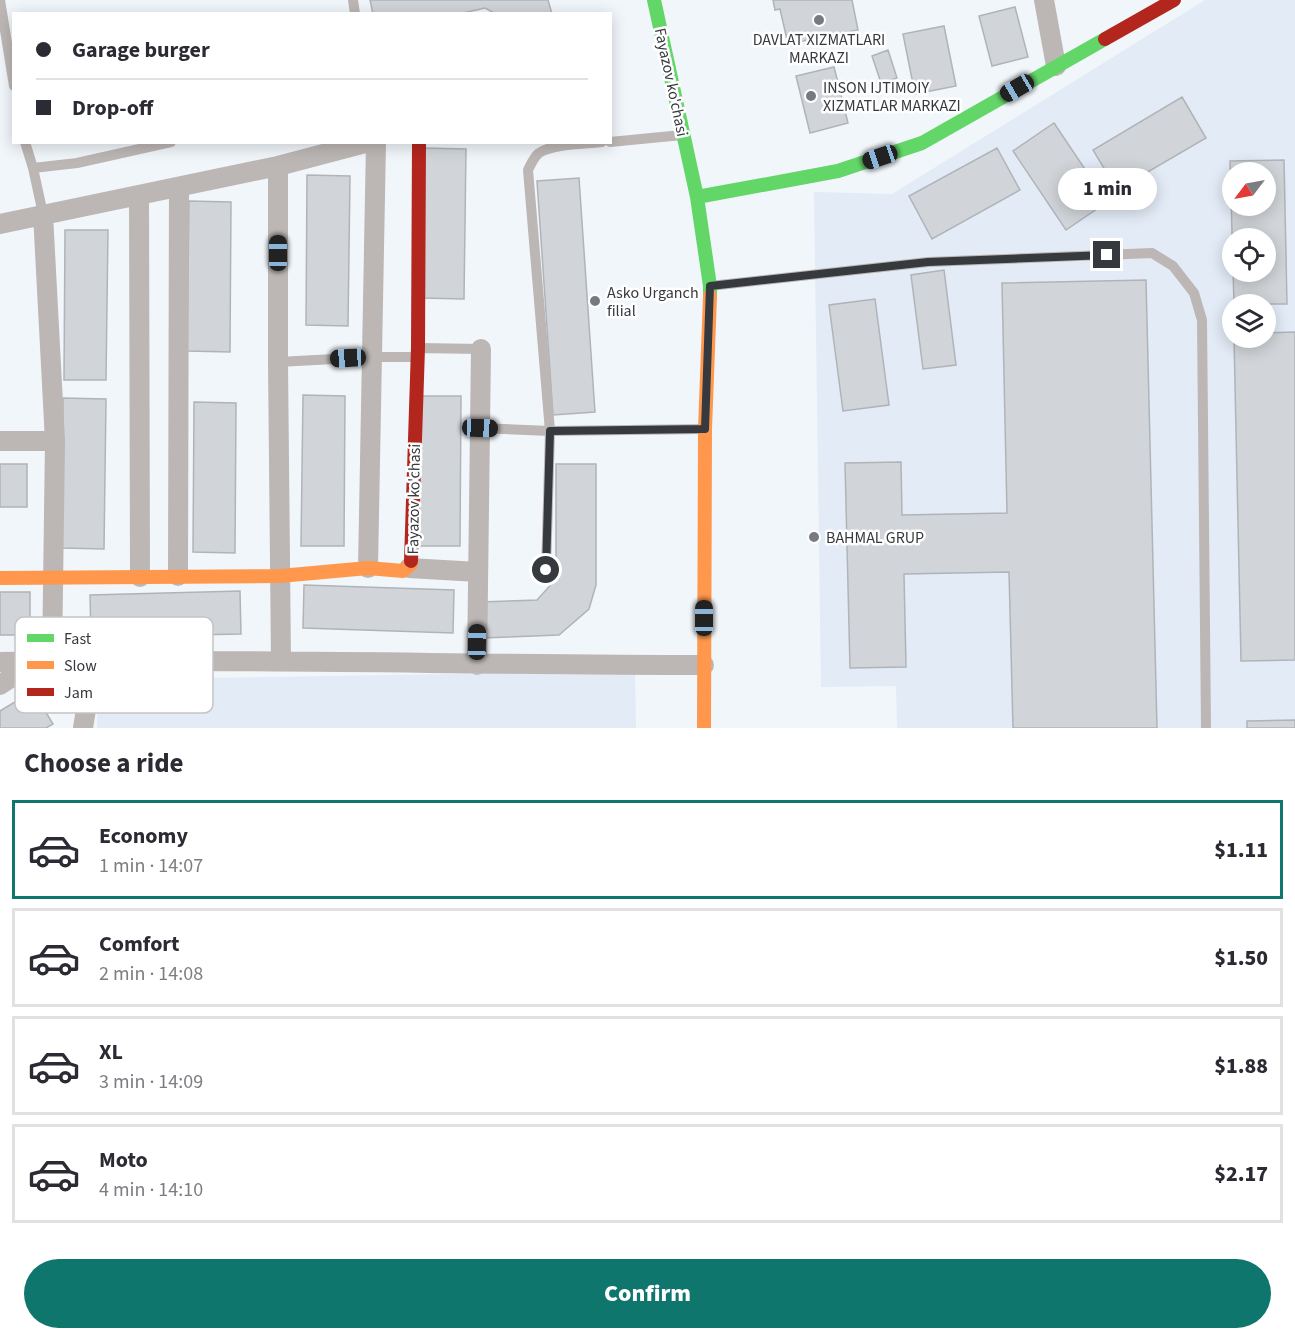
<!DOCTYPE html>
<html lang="en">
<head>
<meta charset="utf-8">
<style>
	body { margin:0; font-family:"Source Sans 3",sans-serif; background:#f2f2f3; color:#2b2b33; height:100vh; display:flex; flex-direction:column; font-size:22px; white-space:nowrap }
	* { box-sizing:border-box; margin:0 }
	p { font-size:20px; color:#7c7c81 }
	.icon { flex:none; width:33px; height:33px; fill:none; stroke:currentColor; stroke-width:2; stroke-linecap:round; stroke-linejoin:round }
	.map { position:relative; height:728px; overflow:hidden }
	.side { display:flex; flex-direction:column; background:#fff; flex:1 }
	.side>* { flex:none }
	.hud { position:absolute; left:12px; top:12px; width:600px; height:132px; border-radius:0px; box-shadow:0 3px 15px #0003; display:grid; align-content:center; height:132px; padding:0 24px; background:#fff }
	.needle { width:39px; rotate:238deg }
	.tools { position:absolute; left:1222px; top:162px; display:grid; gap:12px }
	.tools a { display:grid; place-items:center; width:54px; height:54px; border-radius:50%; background:#fff; box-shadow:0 3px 15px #0003; font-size:30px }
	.end { position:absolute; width:27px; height:27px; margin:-14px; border:8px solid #36393d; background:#fff; box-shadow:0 0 0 3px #fff }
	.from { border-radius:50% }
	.bubble { position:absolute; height:42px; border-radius:21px; background:#fff; box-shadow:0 3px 15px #0003; font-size:20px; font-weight:800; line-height:42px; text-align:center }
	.car { position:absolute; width:18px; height:36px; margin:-18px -9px; border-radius:8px; box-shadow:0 0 4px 2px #0007; background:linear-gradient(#222 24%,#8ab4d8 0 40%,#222 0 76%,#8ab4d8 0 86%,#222 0) }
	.hud b { display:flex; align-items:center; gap:21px; height:57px; font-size:22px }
	.hud b+b { border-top:2px solid #e1e1e2 }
	.hud i { width:15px; height:15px; background:#2b2b33 }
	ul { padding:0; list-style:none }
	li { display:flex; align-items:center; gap:18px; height:99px; margin:0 12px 9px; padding:0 12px; border:3px solid #e1e1e2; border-radius:0px }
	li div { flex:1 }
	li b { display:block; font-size:22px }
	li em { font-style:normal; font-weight:800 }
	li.selected { border-color:#0f766e }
	li>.icon { width:54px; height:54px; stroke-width:1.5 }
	h2 { padding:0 24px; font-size:27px; line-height:72px }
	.button { display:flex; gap:12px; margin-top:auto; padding:12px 24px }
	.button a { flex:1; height:69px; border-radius:36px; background:#0f766e; color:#fff; font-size:24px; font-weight:800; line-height:69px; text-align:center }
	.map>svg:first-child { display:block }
	.built { fill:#e2ebf6; fill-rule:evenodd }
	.building { fill:#d1d4d8; stroke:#b0b4b8; stroke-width:1.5; fill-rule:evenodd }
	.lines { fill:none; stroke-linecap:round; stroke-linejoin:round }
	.lane { stroke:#bcb6b4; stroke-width:10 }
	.street { stroke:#bcb6b4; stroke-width:20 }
	.fast { stroke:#63d668; stroke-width:14 }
	.slow { stroke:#ff974d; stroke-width:14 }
	.jam { stroke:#b3261e; stroke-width:14 }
	.route { stroke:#36393d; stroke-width:8 }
	.poi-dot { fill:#777b80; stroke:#fff; stroke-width:2 }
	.labels { text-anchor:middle; stroke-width:5; stroke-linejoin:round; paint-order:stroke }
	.poi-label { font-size:16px; fill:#36393d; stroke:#fff; text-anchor:start }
	.street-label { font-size:16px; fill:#36393d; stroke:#fff }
	.key { fill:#fff; stroke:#c3c4c5; stroke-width:1.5 }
	.key-label { font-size:16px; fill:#36393d }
</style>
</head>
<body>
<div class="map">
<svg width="1295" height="728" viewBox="0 0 1295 728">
	<rect width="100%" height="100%" fill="#f1f6fb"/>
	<!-- built -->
	<path class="built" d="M1205,0H1295V728H897L896,686L821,687L814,192L892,194ZM1233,172H1266V206H1233ZM1233,238H1266V272H1233ZM1233,304H1266V338H1233Z
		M635,671L636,728H97L98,696L87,680Z"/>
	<!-- building -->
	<path class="building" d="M370,0H548L552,14H496L485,8L459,14H373Z
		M773,0H852L858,30L788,44L780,9L775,10Z
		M1015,7L1028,57L992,66L979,16Z
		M944,26L956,86L915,94L903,34Z
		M888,50L897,78L881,83L872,56Z
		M834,67L848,123L810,133L796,76Z
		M1182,97L1206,138L1117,190L1093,150Z
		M1054,123L1107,202L1066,230L1013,151Z
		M424,148L466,149L464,299L422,298Z
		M997,148L1020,190L932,239L909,196Z
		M1284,160L1287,304H1234L1230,161ZM1233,172H1266V206H1233ZM1233,238H1266V272H1233Z
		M307,175L350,176L348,326L306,325Z
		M579,178L595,412L553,415L537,181Z
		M189,201L231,202L230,352L187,351Z
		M65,230H108L106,380H64Z
		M944,270L956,365L923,369L911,275Z
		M1146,280L1157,728H1013L1009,572L904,574L906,667L850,668L845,463L901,462L902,515L1007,513L1002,283Z
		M875,299L889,405L843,411L829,305Z
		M1295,332V660L1241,661L1234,338H1266V333Z
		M303,395L345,396L344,546H301Z
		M419,396H461L460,546H417Z
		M63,398L106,399L104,549L62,548Z
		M194,402L236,403L235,553L193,552Z
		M0,464H27V507H0Z
		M556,464H596V585L589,609L559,635L481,638L479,602L537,600L556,579Z
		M304,585L454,590L453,633L303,628Z
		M240,591L241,634L91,637L90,595Z
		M0,592H30V635H0Z
		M33,691L53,724L46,728H0V711Z
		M1295,720V728H1247V721Z"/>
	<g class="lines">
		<!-- lane -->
		<path class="lane" d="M0,0L14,86
			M353,0L355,14
			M25,142L33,168L77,163L171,142
			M602,142C586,144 552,144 539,153C534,157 531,164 528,170L550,431L705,429
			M610,142L682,135
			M33,168L43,214
			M710,286L928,262L1152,253L1173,266L1194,293L1202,320L1206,728
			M418,348L481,349
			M278,362L372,357H416
			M480,428L550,431L546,570"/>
		<!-- street -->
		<path class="street" d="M1044,0L1056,66
			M278,166V362L281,661
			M139,196L140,577
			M43,214L55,441L52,661
			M0,224L278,166L369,142
			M0,441H55
			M368,568L376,142
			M409,568L478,572
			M178,576L179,187
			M83,661L87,703L83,728
			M0,662C235,658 469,665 704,665
			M477,665L481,349
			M0,685L35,662"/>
		<!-- fast -->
		<path class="fast" d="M654,0L697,197L710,286V296
			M697,197L838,171L922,143L1105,39"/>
		<!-- slow -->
		<path class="slow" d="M0,578L280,576L368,568L403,571L411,564V561
			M704,728L705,429L710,296"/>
		<!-- jam -->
		<path class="jam" d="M1105,39L1174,0
			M411,561L418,348L419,142"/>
	</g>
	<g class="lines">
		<!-- route -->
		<path class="route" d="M546,570L550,431L705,429L710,286L928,262L1107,255"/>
	</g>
	<!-- markers -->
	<g class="poi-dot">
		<circle cx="819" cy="20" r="6"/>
		<circle cx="811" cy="96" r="6"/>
		<circle cx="595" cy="301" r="6"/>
		<circle cx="814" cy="537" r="6"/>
	</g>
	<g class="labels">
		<!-- poi labels -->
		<g class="poi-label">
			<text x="819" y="45" text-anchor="middle">DAVLAT XIZMATLARI<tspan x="819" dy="18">MARKAZI</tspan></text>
			<text x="823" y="93">INSON IJTIMOIY<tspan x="823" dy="18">XIZMATLAR MARKAZI</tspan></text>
			<text x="607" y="298">Asko Urganch<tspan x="607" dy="18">filial</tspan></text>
			<text x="826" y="543">BAHMAL GRUP</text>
		</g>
		<!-- street labels -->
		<g class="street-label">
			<text transform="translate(672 82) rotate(78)" y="6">Fayazov ko'chasi</text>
			<text transform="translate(413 499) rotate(-89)" y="6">Fayazov ko'chasi</text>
		</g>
	</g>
	<!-- legend -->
	<rect x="15" y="617" width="198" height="96" rx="9" class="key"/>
	<rect x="27" y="634" width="27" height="8" fill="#63d668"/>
	<rect x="27" y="661" width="27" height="8" fill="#ff974d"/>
	<rect x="27" y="688" width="27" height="8" fill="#b3261e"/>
	<g class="key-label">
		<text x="64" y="644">Fast</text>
		<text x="64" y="671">Slow</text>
		<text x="64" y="698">Jam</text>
	</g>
</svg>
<div class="tools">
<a><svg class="needle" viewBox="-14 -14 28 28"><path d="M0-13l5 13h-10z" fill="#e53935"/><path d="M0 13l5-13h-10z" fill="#7c7c81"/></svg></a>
<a><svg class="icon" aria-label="locate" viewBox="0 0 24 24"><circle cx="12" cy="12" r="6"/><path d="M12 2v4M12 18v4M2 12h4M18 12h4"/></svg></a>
<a><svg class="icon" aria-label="layers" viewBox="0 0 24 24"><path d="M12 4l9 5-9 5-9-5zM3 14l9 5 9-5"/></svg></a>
</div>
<i class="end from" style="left:546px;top:570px"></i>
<i class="end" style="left:1107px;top:255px"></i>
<div class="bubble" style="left:1058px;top:168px;width:99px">1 min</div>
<i class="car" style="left:1017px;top:88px;rotate:240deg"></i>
<i class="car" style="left:880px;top:157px;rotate:251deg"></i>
<i class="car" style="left:278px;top:253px;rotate:0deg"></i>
<i class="car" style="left:348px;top:358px;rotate:267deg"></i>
<i class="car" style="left:480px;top:428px;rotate:92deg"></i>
<i class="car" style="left:704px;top:618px;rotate:0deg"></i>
<i class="car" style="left:477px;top:642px;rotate:1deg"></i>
<div class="hud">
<b><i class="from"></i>Garage burger</b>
<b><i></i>Drop-off</b>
</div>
</div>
<section class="side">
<h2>Choose a ride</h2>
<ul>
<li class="selected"><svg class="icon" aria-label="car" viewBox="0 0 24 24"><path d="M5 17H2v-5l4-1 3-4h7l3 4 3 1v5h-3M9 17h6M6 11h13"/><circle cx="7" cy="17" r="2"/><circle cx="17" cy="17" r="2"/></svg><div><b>Economy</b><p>1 min · 14:07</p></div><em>$1.11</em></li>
<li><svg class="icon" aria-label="car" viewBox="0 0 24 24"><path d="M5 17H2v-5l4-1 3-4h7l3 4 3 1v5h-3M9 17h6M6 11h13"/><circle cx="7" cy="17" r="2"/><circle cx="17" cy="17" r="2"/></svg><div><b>Comfort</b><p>2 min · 14:08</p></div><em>$1.50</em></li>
<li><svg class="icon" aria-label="car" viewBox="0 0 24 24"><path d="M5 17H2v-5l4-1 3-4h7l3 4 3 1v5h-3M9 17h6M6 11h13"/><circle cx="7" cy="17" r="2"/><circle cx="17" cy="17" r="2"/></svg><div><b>XL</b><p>3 min · 14:09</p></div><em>$1.88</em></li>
<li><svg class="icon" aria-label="car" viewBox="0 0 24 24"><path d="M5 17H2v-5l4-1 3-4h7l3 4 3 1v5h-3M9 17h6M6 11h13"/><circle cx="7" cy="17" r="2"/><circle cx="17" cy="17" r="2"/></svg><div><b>Moto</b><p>4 min · 14:10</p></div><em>$2.17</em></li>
</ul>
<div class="button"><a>Confirm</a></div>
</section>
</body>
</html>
